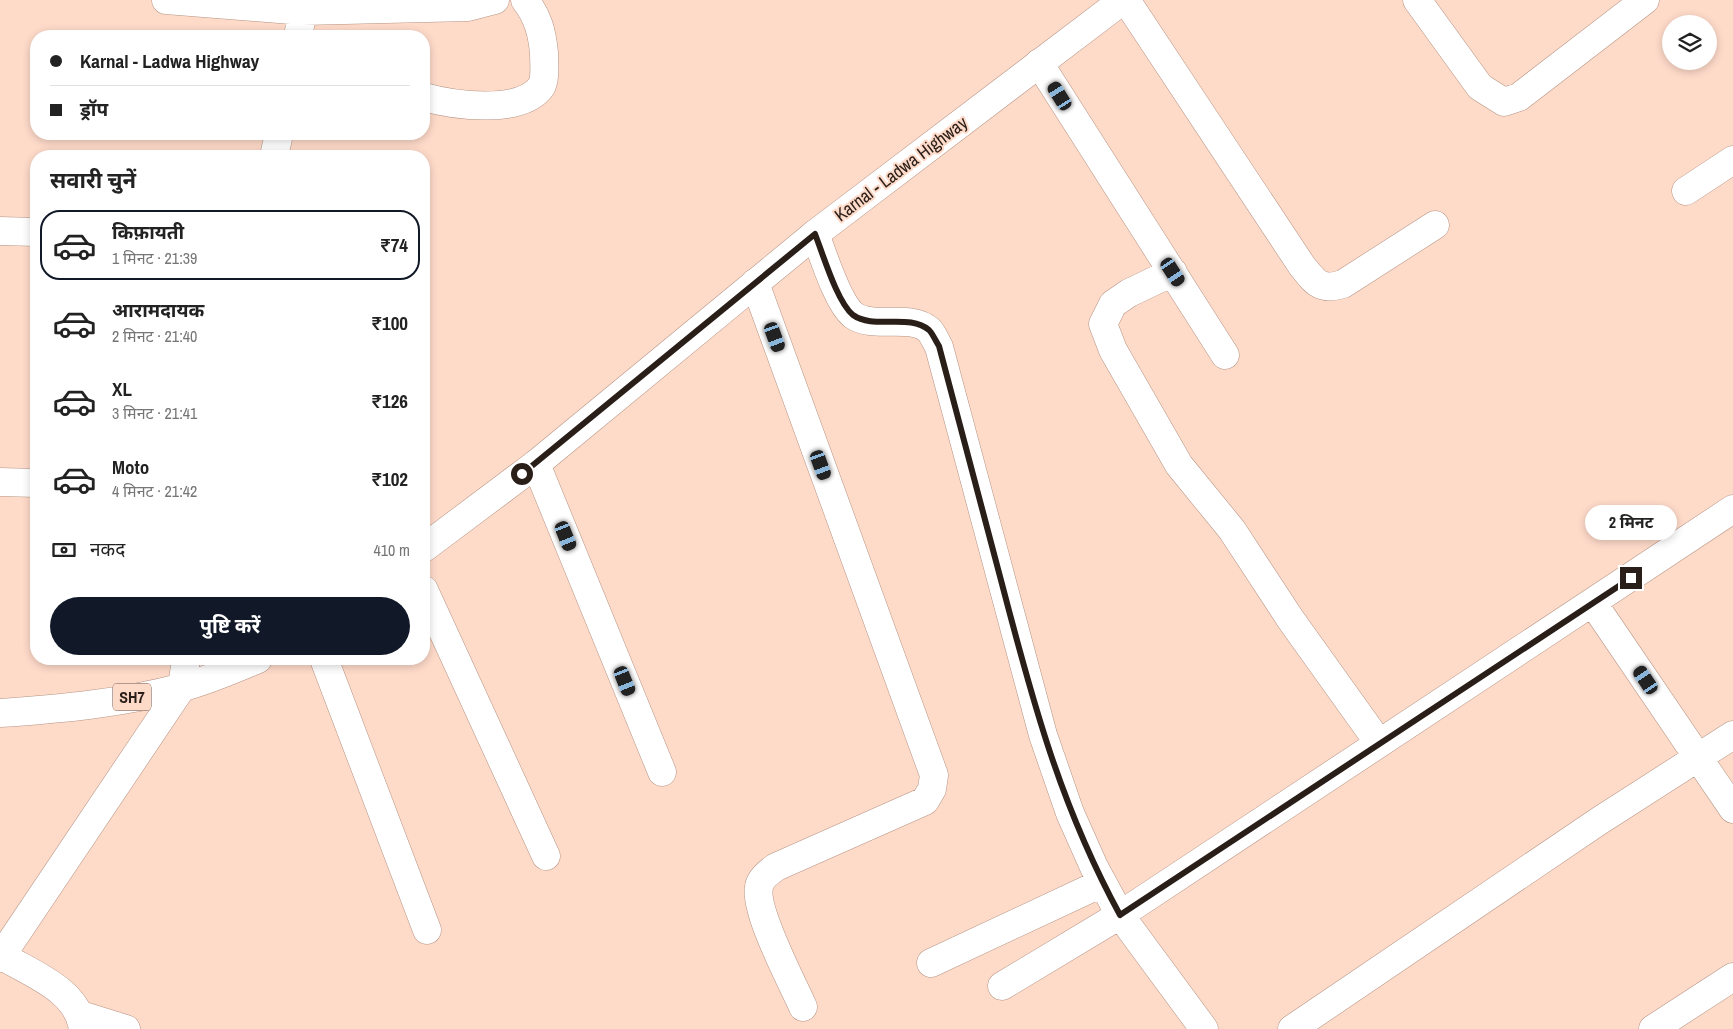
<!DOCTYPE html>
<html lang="hi">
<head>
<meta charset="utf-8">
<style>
	body { margin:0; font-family:"Archivo Narrow","Noto Sans Devanagari",sans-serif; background:#f2f2f2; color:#222; height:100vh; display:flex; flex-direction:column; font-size:19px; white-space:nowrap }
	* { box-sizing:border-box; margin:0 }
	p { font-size:16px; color:#767676 }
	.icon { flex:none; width:28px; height:28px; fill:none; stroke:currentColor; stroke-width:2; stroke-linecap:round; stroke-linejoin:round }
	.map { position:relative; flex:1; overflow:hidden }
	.panel { position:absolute; left:30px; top:150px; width:400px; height:515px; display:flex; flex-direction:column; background:#fff; border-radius:20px; box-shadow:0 2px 8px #0003 }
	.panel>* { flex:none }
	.top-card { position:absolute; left:30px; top:30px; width:400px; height:110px; border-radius:20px; box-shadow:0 2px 8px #0003; display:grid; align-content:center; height:110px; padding:0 20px; background:#fff }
	.fabs { position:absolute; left:1662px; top:15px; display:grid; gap:10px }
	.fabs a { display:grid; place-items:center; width:55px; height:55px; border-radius:50%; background:#fff; box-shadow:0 2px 8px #0003; font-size:25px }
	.end { position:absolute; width:22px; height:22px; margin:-11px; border:6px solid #2a1e18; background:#fff; box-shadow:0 0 0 2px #fff }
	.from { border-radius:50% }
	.bubble { position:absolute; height:35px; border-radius:18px; background:#fff; box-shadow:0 2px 8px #0003; font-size:16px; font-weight:700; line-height:35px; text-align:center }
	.car { position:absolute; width:15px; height:30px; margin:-15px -8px; border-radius:6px; box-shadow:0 0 4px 1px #0007; background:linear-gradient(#222 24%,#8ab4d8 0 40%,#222 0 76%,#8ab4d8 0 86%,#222 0) }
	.top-card b { display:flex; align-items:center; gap:18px; height:48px; font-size:19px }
	.top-card b+b { border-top:1px solid #e0e0e0 }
	.top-card i { width:12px; height:12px; background:#222 }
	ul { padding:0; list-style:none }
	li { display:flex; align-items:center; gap:15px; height:70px; margin:0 10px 8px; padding:0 10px; border:2px solid transparent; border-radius:20px }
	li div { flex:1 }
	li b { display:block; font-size:19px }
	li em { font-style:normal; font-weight:700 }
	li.on { border-color:#111827 }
	li>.icon { width:45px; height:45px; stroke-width:1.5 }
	h2 { padding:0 20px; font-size:22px; line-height:60px }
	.pay { display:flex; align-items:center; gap:12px; height:55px; padding:0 20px; font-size:19px }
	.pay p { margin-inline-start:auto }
	.action { display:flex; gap:10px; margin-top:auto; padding:10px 20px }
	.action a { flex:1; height:58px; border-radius:30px; background:#111827; color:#fff; font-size:20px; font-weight:700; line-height:58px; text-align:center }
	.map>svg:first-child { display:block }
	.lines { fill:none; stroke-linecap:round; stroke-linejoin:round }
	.minor-casing { stroke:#b59484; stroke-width:29 }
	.major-casing { stroke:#b59484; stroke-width:29 }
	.minor { stroke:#fff; stroke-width:28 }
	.major { stroke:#fff; stroke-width:28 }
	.route { stroke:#2a1e18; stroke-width:6 }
	.labels { text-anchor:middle; stroke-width:4; stroke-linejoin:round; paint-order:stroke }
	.shield { fill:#fedac9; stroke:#6a564d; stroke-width:1 }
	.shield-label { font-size:16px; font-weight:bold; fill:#2a1e18 }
	.street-label { font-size:18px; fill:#2a1e18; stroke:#fedac9 }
</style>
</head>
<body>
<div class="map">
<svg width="1733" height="1029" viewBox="0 0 1733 1029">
	<rect width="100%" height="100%" fill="#fedac9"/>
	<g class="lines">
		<!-- minor casing -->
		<g class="minor-casing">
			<path id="minor" d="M166,0L303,11L468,7L495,0
				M1126,0L1302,266C1316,283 1320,291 1343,284L1435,225
				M1417,0L1480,87L1504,102L1519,97L1645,0
				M298,36L303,11
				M1039,63L1225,355
				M424,97C452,105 520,115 541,87C546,79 544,62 544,53C542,32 538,17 525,0
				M274,156L279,134
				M1686,191L1733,160
				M0,231L36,232
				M815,234C823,254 837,302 853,315C874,330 909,313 929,330C933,334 936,342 939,347L1043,735L1070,813L1094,867L1120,915L1204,1029
				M1173,272L1129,293L1113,304L1103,324L1113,350L1179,465L1232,530L1291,620L1379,743
				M755,283L934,775L932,789L925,801L776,867C769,872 760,879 759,887C754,911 792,982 803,1007
				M536,464L662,772
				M0,482L36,483
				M424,590L546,856
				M1593,603L1733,809
				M324,659L427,930
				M2,956C32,974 78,990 83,1029
				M0,958L182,687L186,659
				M931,963L1102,883
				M1002,986L1120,915L1733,509
				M81,1015L126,1029
				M1292,1029L1599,821L1733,735
				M1653,1029L1733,977"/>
		</g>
		<!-- major casing -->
		<g class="major-casing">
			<path id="major" d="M424,548L536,464L815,234L1123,0
				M0,713C60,709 124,703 183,687C209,680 234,669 258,659"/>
		</g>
		<!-- minor -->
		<use href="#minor" class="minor"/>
		<!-- major -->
		<use href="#major" class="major"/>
	</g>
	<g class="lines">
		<!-- route -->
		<path class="route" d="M522,474L815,234C823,254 837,302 853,315C874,330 909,313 929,330C933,334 936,342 939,346C960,426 981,505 1002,584C1033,703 1061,807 1120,915L1631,578"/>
	</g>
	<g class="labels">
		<!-- shield labels -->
		<rect class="shield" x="113" y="683.5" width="38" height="27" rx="4"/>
		<g class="shield-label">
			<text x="132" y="703">SH7</text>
		</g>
		<!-- street labels -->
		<g class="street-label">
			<text transform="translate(901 169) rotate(-37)" y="6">Karnal - Ladwa Highway</text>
		</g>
	</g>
</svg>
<div class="fabs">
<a><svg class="icon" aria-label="layers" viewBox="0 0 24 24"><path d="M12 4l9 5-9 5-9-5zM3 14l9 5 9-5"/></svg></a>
</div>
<i class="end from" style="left:522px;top:474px"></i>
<i class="end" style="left:1631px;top:578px"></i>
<div class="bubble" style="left:1585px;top:505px;width:92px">2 मिनट</div>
<i class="car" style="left:1060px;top:96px;rotate:328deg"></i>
<i class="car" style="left:1173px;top:272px;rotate:147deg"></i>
<i class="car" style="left:775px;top:337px;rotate:160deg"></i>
<i class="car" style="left:821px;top:465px;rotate:160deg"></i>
<i class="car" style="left:566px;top:536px;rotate:158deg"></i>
<i class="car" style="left:1646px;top:680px;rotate:326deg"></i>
<i class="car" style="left:625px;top:681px;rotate:158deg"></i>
<div class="top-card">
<b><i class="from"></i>Karnal - Ladwa Highway</b>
<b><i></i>ड्रॉप</b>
</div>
<section class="panel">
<h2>सवारी चुनें</h2>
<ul>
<li class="on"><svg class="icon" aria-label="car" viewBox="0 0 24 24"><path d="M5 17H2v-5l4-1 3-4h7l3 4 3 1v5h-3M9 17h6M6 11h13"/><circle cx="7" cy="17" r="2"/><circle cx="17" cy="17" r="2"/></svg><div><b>किफ़ायती</b><p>1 मिनट · 21:39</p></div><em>₹74</em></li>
<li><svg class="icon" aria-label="car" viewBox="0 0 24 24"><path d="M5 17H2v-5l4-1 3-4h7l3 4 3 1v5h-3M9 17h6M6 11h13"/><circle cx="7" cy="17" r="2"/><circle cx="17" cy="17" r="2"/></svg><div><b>आरामदायक</b><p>2 मिनट · 21:40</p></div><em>₹100</em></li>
<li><svg class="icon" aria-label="car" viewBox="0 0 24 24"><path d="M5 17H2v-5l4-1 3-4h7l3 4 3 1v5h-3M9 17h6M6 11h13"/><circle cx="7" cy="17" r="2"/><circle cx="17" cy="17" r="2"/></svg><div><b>XL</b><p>3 मिनट · 21:41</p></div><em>₹126</em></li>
<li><svg class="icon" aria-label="car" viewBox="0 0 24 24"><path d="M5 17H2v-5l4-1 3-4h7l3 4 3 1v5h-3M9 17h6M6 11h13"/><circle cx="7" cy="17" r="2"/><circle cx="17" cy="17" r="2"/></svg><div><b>Moto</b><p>4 मिनट · 21:42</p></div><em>₹102</em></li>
</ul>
<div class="pay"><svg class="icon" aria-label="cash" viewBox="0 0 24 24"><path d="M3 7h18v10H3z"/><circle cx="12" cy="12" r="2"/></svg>नकद<p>410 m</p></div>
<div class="action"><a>पुष्टि करें</a></div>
</section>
</div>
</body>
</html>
